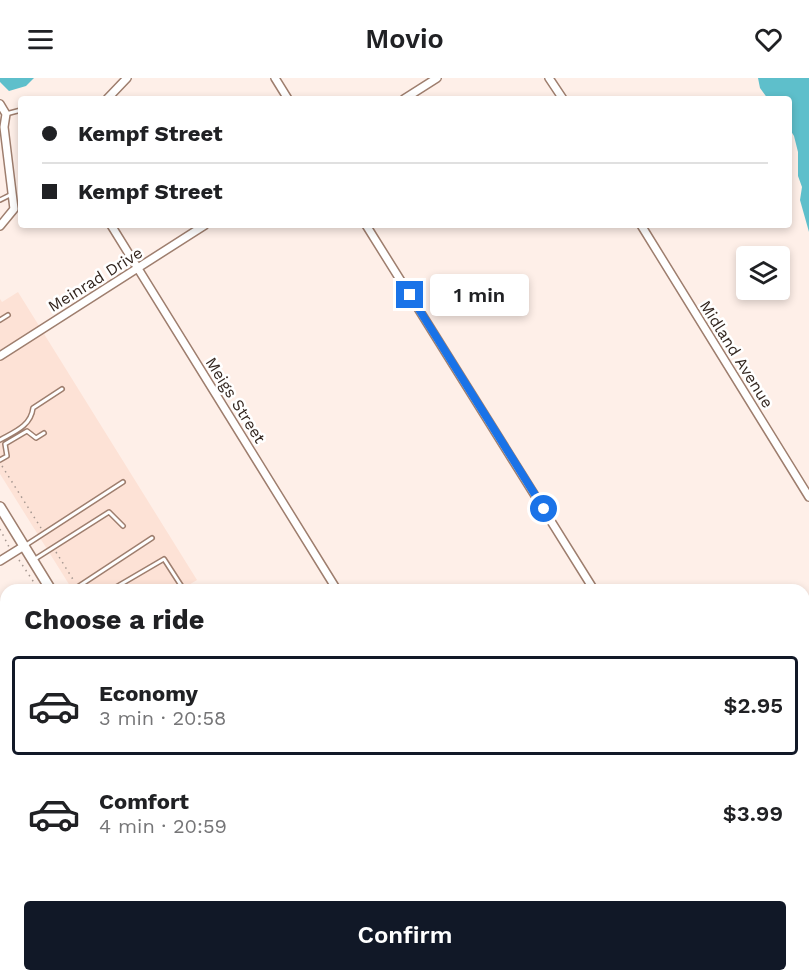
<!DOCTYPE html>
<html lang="en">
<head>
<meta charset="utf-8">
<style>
	body { margin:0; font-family:"Work Sans",sans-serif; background:#f6f6f6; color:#202124; height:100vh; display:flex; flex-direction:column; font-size:22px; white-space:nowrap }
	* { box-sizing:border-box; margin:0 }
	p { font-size:20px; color:#757577 }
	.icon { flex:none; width:33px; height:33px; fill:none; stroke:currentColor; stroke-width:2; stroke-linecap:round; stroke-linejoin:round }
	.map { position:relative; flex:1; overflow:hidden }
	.drawer { position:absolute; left:0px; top:506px; width:810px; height:398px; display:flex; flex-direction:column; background:#fff; border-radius:18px 18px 0 0; box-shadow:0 3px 9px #0003 }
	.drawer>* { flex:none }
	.top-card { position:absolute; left:18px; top:18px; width:774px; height:132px; border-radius:6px; box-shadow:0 3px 9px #0003; display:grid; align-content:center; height:132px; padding:0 24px; background:#fff }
	.buttons { position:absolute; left:736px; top:168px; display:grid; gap:12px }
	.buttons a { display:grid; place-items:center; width:54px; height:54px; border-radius:6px; background:#fff; box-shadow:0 3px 9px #0003; font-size:30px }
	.end { position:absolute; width:27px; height:27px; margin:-14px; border:8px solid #1a73e8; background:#fff; box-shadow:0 0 0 3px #fff }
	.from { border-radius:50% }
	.bubble { position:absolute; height:42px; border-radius:6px; background:#fff; box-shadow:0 3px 9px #0003; font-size:20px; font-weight:600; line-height:42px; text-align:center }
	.top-card b { display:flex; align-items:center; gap:21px; height:57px; font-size:22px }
	.top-card b+b { border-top:2px solid #e0e0e0 }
	.top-card i { width:15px; height:15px; background:#202124 }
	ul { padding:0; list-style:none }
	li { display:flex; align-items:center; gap:18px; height:99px; margin:0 12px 9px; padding:0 12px; border:3px solid transparent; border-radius:6px }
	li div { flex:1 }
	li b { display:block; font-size:22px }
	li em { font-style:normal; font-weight:600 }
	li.active { border-color:#111827 }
	li>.icon { width:54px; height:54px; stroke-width:1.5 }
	h2 { padding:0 24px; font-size:27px; line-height:72px }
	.action { display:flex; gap:12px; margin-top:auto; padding:12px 24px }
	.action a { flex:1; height:69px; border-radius:6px; background:#111827; color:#fff; font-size:24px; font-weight:600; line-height:69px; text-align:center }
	header { display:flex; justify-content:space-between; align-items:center; height:78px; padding:0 24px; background:#fff; font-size:27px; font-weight:600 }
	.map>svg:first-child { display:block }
	.built { fill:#fde2d6 }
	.water { fill:#5ebfcb }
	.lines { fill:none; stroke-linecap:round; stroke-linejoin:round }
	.lane-casing { stroke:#9e7e6e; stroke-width:6 }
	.street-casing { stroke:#9e7e6e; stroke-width:10 }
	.secondary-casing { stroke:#9e7e6e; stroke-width:12 }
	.path { stroke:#a69891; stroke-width:1.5; stroke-dasharray:1.5 4.5; stroke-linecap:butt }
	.lane { stroke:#fff; stroke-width:3 }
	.street { stroke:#fff; stroke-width:7 }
	.secondary { stroke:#fff; stroke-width:9 }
	.route { stroke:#1a73e8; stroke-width:8 }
	.labels { text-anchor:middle; stroke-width:5; stroke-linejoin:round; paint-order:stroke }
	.street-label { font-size:16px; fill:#33261f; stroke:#fff }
</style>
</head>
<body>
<header><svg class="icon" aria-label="menu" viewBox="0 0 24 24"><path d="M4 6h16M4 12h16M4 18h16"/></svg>Movio<svg class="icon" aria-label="heart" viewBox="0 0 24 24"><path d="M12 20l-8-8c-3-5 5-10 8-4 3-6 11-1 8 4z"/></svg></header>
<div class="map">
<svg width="809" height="902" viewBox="0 0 809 902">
	<rect width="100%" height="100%" fill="#feefe8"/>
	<!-- built -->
	<path class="built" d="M18,214L197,502L182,511H72L0,396V221L2,224Z
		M314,897H375L366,902H318Z"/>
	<!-- water -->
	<path class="water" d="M0,0H34L26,8L9,13L0,4Z
		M758,0H809V154L800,122L802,109L798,98V74L794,58L789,50V21H768L760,10Z"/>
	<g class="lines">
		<!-- lane casing -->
		<g class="lane-casing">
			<path id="lane" d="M6,36L21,32
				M0,122L12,116
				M0,242L8,237
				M0,362C14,354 31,348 33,330L62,311
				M0,382L7,378L5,366L27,353L36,360L44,355
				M26,467L123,404
				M35,481L109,434L123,448
				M73,512L152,460
				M111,512L164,481L184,512"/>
		</g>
		<!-- street casing -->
		<g class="street-casing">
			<path id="street" d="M275,0L288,21
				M549,0L563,21
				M107,21L127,0
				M404,21L437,0
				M0,26L6,36L4,49L14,131L0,148
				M111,147L337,512
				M366,147L594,512
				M641,147L809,419
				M0,278L205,147
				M0,483L24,468
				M0,624L6,620
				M0,757L6,753
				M804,786L809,794
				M0,892L6,888
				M447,897L450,902
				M589,897L592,902
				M731,897L735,902
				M186,898L189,902"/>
		</g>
		<!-- secondary casing -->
		<g class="secondary-casing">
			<path id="secondary" d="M0,429L51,512
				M804,653L809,650
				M291,897L295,902
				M397,902L406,897"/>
		</g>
		<!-- path -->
		<path class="path" d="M2,388L41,450
			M0,451L9,469
			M56,474L74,503
			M19,482L39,512
			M804,642L809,639
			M272,897L277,902
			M316,897L319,902
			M368,902L376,897"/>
		<!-- lane -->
		<use href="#lane" class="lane"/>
		<!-- street -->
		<use href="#street" class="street"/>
		<!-- secondary -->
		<use href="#secondary" class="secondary"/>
	</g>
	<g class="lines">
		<!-- route -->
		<path class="route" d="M410,217L544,431"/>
	</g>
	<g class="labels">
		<!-- street labels -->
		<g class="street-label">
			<text transform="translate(95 201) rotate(-32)" y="6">Meinrad Drive</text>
			<text transform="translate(737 276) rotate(58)" y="6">Midland Avenue</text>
			<text transform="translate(236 322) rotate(58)" y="6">Meigs Street</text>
		</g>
	</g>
</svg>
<div class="buttons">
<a><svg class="icon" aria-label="layers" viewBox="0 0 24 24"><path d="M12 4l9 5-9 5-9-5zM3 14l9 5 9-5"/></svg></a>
</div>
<i class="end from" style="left:544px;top:431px"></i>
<i class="end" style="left:410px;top:217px"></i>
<div class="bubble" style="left:430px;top:196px;width:99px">1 min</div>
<div class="top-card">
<b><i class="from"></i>Kempf Street</b>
<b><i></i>Kempf Street</b>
</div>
<section class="drawer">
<h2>Choose a ride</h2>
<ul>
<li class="active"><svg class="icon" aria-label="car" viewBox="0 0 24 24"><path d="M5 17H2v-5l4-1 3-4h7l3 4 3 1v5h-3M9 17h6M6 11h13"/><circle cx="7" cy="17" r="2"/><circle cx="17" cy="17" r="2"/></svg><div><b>Economy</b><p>3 min · 20:58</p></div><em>$2.95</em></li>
<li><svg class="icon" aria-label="car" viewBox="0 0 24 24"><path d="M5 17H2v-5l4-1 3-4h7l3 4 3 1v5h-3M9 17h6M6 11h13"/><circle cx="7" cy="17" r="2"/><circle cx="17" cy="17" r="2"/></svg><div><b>Comfort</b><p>4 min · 20:59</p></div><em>$3.99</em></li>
</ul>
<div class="action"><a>Confirm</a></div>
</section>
</div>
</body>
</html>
